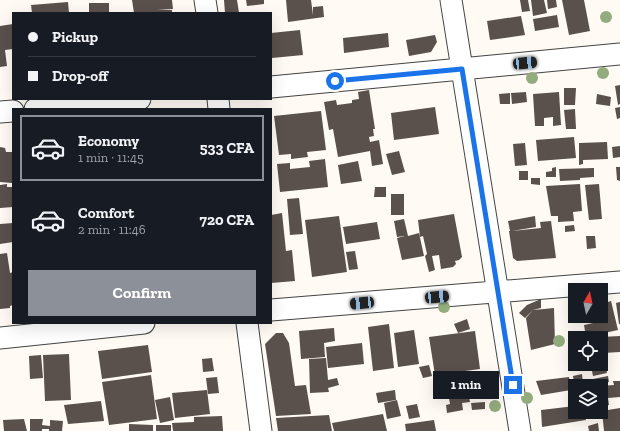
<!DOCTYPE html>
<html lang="en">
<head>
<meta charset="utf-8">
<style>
	body { margin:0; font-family:"Zilla Slab",serif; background:#20242c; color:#f1f3f6; height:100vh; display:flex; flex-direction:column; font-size:15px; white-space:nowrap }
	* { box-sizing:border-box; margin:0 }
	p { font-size:13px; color:#9ea1a6 }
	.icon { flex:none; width:22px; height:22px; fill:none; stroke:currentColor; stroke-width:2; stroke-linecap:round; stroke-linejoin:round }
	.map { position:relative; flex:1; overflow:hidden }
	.drawer { position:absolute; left:12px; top:108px; width:260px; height:216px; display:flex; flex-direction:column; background:#171b24; border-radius:0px; box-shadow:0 4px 16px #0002 }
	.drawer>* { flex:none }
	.banner { position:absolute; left:12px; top:12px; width:260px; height:88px; border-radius:0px; box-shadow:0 4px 16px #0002; display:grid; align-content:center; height:88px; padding:0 16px; background:#171b24 }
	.needle { width:26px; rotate:9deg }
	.controls { position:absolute; left:568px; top:283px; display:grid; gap:8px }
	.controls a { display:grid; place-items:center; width:40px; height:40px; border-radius:0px; background:#171b24; box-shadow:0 4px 16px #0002; font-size:20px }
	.end { position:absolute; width:18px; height:18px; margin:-9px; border:5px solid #1a73e8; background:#fff; box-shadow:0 0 0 2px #fff }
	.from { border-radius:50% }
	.bubble { position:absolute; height:28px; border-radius:0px; background:#171b24; box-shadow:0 4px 16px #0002; font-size:13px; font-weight:700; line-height:28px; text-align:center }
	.car { position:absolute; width:12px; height:24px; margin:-12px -6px; border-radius:5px; box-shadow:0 0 3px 1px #0007; background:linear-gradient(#222 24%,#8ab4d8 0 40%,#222 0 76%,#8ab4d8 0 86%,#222 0) }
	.banner b { display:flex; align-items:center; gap:14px; height:38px; font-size:15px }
	.banner b+b { border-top:1px solid #363941 }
	.banner i { width:10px; height:10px; background:#f1f3f6 }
	ul { padding:7px 0 0; list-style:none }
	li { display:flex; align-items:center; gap:12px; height:66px; margin:0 8px 6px; padding:0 8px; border:2px solid transparent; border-radius:0px }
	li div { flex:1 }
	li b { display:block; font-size:15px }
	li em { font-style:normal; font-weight:700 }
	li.active { border-color:#8c9099 }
	li>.icon { width:36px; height:36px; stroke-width:1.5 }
	.action { display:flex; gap:8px; margin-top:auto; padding:8px 16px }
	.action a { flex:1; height:46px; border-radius:0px; background:#8c9099; color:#fff; font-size:16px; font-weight:700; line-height:46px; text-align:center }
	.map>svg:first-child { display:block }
	.building { fill:#5a504c }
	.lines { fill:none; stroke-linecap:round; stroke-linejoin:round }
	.minor-casing { stroke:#444; stroke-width:23 }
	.minor { stroke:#fff; stroke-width:21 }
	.tree { fill:#93ac7e }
	.route { stroke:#1a73e8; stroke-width:5 }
</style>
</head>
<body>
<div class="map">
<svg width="620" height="431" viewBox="0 0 620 431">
	<rect width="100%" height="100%" fill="#fffbf4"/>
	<!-- building -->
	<path class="building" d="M132,0H172L173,9L157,10H172V13H134Z
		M224,0H237L239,13H225Z
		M246,0H264V4L247,6Z
		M286,0H311L313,15V7L323,6L324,17L288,22Z
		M520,0H528L530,11L522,12Z
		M531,0H544L547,13L533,16Z
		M547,0H556L557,7L548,9Z
		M562,0H584L590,31L569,35Z
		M68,2L69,13H32L31,5Z
		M89,3H109V13H89Z
		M557,15L559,27L535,31L533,19Z
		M521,16L525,35L490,40L487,21Z
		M13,24V49L5,50L7,66L0,67V26Z
		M300,30L303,55L272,58L271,46V33Z
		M388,33L389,47L344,53L343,38Z
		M435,35L437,42L431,52L409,56L406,40Z
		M620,85V104L618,105L615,86Z
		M564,88H576L575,105H564Z
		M369,90L375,129H373L374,136L369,137L370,142L379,140L383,164L372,166L370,151L338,157L333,129L329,130L324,102L336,100L337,105L352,103V100L359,99L358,92Z
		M526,92L527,102L512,104L511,93Z
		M559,92L561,125L553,126V117L544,118V126H535L533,94Z
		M510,93V104H500L499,94Z
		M597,94L611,97L610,106L596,104Z
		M435,107L439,134L394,140L391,113Z
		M620,107V118L617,119L615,108Z
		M575,109L576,129H566L564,110Z
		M321,111L326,150L307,152L308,157L291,159V154L279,155L274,116Z
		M574,137L576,158L538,161L536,140Z
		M607,142L608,159L583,160V164L579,165V143Z
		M525,143L527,165L515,166L513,144Z
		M620,146V157L613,158L612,147Z
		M0,147L5,148L6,152H13L12,183L0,182Z
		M399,151L405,172L392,175L386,154Z
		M325,159L328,187L280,192L277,164L290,163V169L310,167L309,161Z
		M358,161L362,181L341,184L338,165Z
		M556,167V177H546V172L552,171V168Z
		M616,167H620V181L617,180Z
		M594,168V177L580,178V180L560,181L559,169Z
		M519,171H528V180H519Z
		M531,178H540V185L531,184Z
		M7,184V187H13V207L0,208V185Z
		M580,184L582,211L573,212L574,221L558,222V216H551L546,186Z
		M599,184L602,219L589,220L585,185Z
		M375,187H386V197H374Z
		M391,194H404V215H391Z
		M299,198L303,234L290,235L287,199Z
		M282,213L286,251L292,250L295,281L271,283V215Z
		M454,214L462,257L459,260L455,261L456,264L453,267L441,269L439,255L432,256L435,270L429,272L425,256L427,254L423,236L420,237L418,220Z
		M339,216L347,272L312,277L305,220Z
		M535,216L536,227L512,231L541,228L540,222L551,221L556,258L517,261L513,258L509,231H510L508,221Z
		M404,219L408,236L419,233L424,256L402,260L397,238L405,236L397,237L394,221Z
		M377,222L380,239L346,244L343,227Z
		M13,223V242L0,244V224Z
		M574,225L575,231L565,232V226Z
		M586,236H595L596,248L587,249Z
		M355,251L358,269L349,270L346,252Z
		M7,253L10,273L13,272V305L10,306V308L0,309V254Z
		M541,299V308L533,310L525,318L519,313L527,305Z
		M611,301L618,330L586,337L584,325L593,323L591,316H601V304Z
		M620,302V324H619L616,303Z
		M554,308L555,344L531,350L526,318L533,310L544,309Z
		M467,319L470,329L458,333L454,324Z
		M389,324L394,368L373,371L368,327Z
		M334,328L335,341L324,343L325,357L301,359L299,331Z
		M414,330L419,364L398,367L394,333Z
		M475,331L480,369L435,375L429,337Z
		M276,333H283L289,343L295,386L306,385L311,414L276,416L265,344Z
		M620,336V352L603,353L601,337Z
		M362,343L364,364L328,368L326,347Z
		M148,345L152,372L102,379L98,351Z
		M69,354L71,400L45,401L43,355Z
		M41,355L43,378L30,379L29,356Z
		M212,358L214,371L203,372L202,359Z
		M326,358L328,380L337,378L339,385L328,388L329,392L310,393L309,359Z
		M429,365L432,376L423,378L419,367Z
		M606,368L607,373L593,376L592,371Z
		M582,374L583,383L574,384L573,376Z
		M151,375L157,419L109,425L102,382Z
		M608,376L609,382L594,384L593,379Z
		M217,377L219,393L208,394L206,378Z
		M477,377L479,389L468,391L470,402L462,403L463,410L447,413L446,405L450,404L447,387L450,386L448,382Z
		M569,377L571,390L541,395L536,381Z
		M442,380L443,387L435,388L434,382Z
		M613,381H620V397L608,398L609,405L601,406V386L614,385Z
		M207,390L210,414L175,418L172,393Z
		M395,390L396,400L378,403L376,393Z
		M170,397L174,420L160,423L155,400Z
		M397,400L401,416L387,419L384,403Z
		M101,401L104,421L68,424L64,405Z
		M485,402V409L472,410L471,403Z
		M417,404L420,417L409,419L406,406Z
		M575,406V412H585L586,420L542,427L541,410Z
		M620,408V431H604L602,411Z
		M383,414L387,431H334L332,423Z
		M329,415L332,431H278L276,418Z
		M222,416L223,431H173L172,423L194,422V417Z
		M24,419L27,431H4L3,420Z
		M30,419H43L42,425L50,426V420L63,421L62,431H49V429H42V431H30Z
		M434,420L436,431H406L405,424Z
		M598,423L599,431H589L588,426Z
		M129,424L153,425V431H129Z
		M156,425H171V431H156Z"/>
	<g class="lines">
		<!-- minor casing -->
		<g class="minor-casing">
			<path id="minor" d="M205,0L207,13
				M451,0L520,431
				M271,87L620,54
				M218,99L219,109
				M35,109L140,99
				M0,112L13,111
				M271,310L620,282
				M247,323L261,431
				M0,338L144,323"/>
		</g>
		<!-- minor -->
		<use href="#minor" class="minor"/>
	</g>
	<!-- trees -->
	<g class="tree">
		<circle cx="606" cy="17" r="6"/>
		<circle cx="603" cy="73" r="6"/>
		<circle cx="532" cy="78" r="6"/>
		<circle cx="444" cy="307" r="6"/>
		<circle cx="559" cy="341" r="6"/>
		<circle cx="527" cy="398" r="6"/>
		<circle cx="495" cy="406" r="6"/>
	</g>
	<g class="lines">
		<!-- route -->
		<path class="route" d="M335,81L462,69L513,385"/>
	</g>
</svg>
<div class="controls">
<a><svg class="needle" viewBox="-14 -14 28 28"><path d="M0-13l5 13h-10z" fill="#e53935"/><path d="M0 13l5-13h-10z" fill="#9ea1a6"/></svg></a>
<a><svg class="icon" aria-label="locate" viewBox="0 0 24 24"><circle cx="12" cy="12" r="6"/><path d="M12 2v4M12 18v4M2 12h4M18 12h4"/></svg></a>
<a><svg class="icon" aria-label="layers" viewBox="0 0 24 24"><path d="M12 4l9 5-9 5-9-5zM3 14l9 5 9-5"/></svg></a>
</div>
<i class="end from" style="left:335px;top:81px"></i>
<i class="end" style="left:513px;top:385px"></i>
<div class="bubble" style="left:433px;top:371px;width:66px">1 min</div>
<i class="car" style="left:525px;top:63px;rotate:85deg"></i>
<i class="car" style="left:437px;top:297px;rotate:85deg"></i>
<i class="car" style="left:362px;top:303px;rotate:265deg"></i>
<div class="banner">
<b><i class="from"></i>Pickup</b>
<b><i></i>Drop-off</b>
</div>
<section class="drawer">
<ul>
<li class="active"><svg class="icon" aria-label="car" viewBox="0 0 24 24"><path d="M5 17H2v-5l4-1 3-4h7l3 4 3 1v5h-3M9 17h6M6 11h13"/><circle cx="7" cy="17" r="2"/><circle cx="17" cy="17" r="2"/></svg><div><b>Economy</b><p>1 min · 11:45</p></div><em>533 CFA</em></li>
<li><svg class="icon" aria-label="car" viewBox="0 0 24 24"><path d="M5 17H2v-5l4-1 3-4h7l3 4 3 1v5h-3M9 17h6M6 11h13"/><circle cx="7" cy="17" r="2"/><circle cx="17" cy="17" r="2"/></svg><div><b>Comfort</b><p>2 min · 11:46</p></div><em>720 CFA</em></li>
</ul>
<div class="action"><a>Confirm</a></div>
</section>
</div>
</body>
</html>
